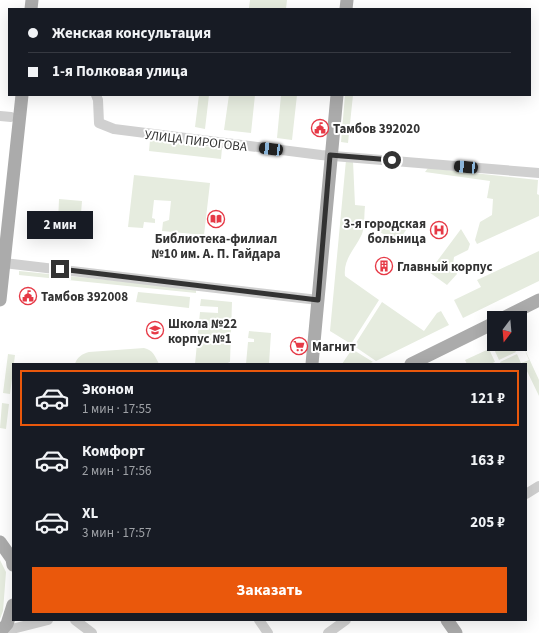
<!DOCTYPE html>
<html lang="ru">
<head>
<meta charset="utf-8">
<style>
	body { margin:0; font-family:"Source Sans 3",sans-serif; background:#20242c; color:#f1f3f6; height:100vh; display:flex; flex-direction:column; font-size:15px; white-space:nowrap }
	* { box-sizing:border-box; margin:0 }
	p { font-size:13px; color:#9ea1a6 }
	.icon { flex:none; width:22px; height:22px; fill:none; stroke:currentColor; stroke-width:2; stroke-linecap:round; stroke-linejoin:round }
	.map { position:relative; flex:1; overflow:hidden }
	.side { position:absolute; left:12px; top:363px; width:515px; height:258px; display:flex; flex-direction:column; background:#171b24; border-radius:0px; box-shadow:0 4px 16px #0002 }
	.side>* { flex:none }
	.guide { position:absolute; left:8px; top:8px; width:523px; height:88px; border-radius:0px; box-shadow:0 4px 16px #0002; display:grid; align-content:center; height:88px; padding:0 20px; background:#171b24 }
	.needle { width:26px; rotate:196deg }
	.fabs { position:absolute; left:487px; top:311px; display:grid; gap:8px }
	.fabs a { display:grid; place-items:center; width:40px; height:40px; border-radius:0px; background:#171b24; box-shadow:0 4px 16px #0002; font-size:20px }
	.end { position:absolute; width:18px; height:18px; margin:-9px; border:5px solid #333; background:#fff; box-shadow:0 0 0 2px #fff }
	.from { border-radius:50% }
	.bubble { position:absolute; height:28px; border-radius:0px; background:#171b24; box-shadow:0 4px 16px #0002; font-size:13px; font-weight:700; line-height:28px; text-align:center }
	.car { position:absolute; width:12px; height:24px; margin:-12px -6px; border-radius:5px; box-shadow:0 0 3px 1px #0007; background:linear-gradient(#222 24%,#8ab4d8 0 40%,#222 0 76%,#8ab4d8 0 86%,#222 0) }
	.guide b { display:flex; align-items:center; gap:14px; height:38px; font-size:15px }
	.guide b+b { border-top:1px solid #363941 }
	.guide i { width:10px; height:10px; background:#f1f3f6 }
	ul { padding:7px 0 0; list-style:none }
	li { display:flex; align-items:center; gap:12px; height:56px; margin:0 8px 6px; padding:0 12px; border:2px solid transparent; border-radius:0px }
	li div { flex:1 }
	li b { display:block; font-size:15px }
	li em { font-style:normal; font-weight:700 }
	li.selected { border-color:#ea580c }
	li>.icon { width:36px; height:36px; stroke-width:1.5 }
	.cta { display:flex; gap:8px; margin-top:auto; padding:8px 20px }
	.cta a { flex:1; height:46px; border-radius:0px; background:#ea580c; color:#fff; font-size:16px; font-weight:700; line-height:46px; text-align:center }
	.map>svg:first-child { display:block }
	.green { fill:#e6ecdf }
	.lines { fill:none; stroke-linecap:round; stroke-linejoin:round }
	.minor { stroke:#d0d0d0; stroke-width:10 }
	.major { stroke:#ababab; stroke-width:13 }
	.route { stroke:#333; stroke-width:5 }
	.labels { text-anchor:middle; stroke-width:4; stroke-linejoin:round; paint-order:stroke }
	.poi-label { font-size:13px; font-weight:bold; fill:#333; stroke:#fff; text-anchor:start }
	.street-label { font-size:13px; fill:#333; stroke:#fff }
</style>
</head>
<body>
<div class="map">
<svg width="539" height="633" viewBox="0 0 539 633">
	<rect width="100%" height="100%" fill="#fff"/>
	<!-- green -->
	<path class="green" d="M250,0H287L286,9L249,8Z
		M199,95H209L205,129L195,127Z
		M229,95H255L251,133L224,130Z
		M281,95H297L292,140L277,138Z
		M345,95H353L348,143L341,142Z
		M150,140L222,148L221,159L149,151Z
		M346,160L353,161L355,205L365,206C364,214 365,226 362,234C355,249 343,259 345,276L379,300L351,344L330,331Z
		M428,168L538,180L537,194L539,195V216L477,244L475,240L480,222L492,215L493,199L487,198L490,181L425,172Z
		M134,175L210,183L204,235L162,231L163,222L169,220L171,201L154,200L152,218L155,219V223L144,222L143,228L128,227Z
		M59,199L82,201L80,226L76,225V228H69V223L58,222Z
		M378,222L408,227L398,242L376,230Z
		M461,229L470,244L468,250L454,257L453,264L457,274L447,285L429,272Z
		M539,251V281L463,318L454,300L481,287L477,280Z
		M19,271L196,289V293L19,275Z
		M138,292L190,297L189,308L136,302Z
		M201,299L232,302L230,362L225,364H195L200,312L218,313V307L200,306Z
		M382,302L424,331L437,313L441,311L449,325L376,361L354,346Z
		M249,331L271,333L269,364H246L248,342H254V339L248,338Z
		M520,339L539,380V396L526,369V364H501L500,362L517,354L521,363L529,360Z
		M499,344H512L516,352L499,360L493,347Z
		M144,348C153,350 155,356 159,364H75C77,357 82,354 89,352Z
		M352,349L373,362L368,364H342Z
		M489,349L495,362L490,364H467L465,360Z
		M8,354L15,355L10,394L3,393Z
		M2,403L9,404L6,429L0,428Z
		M0,560L6,572L3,611L0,619Z"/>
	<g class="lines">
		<!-- minor -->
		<path class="minor" d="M96,95L98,100L99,123L114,129L321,155L539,173
			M0,116L11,117
			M4,263L318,300
			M526,494L539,486
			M75,620L92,633
			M259,620L268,633
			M0,632L48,620
			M328,633L346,620"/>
		<!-- major -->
		<path class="major" d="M31,9L32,0
			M346,9L347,0
			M0,300L22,95
			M503,318L539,300
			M312,364L337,95
			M411,364L494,323
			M0,542L12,559L13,565
			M447,620L456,633
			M0,632L7,624L13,605"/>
	</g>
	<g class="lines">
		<!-- route -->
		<path class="route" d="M60,269L318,300L330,155L392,160"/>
	</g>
	<!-- icons -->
	<defs>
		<g id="civic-ring" transform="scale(0.9)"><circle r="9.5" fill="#fff" stroke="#e63946" stroke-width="1.5"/><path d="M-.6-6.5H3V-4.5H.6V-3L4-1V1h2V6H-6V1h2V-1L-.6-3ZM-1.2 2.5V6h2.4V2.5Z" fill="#e63946"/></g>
		<g id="library-ring" transform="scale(0.9)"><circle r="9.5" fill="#fff" stroke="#e63946" stroke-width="1.5"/><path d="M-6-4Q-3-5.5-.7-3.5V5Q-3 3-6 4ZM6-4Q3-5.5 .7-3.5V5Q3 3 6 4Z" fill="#e63946"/></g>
		<g id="hospital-ring" transform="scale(0.9)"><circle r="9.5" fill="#fff" stroke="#e63946" stroke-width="1.5"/><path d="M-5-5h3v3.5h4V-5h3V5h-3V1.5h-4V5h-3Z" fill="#e63946"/></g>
		<g id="building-ring" transform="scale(0.9)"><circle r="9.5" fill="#fff" stroke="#e63946" stroke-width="1.5"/><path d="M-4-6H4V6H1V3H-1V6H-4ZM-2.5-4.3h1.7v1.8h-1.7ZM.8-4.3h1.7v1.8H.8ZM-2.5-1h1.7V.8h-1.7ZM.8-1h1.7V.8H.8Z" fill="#e63946"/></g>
		<g id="school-ring" transform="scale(0.9)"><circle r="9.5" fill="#fff" stroke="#e63946" stroke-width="1.5"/><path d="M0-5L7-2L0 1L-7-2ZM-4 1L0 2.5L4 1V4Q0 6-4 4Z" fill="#e63946"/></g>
		<g id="supermarket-ring" transform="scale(0.9)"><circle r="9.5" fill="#fff" stroke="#e63946" stroke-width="1.5"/><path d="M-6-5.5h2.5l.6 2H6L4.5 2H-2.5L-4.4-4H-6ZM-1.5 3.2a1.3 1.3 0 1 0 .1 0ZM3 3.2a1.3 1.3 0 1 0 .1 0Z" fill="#e63946"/></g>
	</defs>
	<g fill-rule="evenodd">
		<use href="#civic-ring" x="320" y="128"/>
		<use href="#library-ring" x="216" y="219"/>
		<use href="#hospital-ring" x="439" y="230"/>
		<use href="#building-ring" x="384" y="266"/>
		<use href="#civic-ring" x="28" y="296"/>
		<use href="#school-ring" x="155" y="330"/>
		<use href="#supermarket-ring" x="299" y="346"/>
	</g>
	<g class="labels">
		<!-- poi labels -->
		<g class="poi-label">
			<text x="333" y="133">Тамбов 392020</text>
			<text x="426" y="228" text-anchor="end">3-я городская<tspan x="426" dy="15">больница</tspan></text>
			<text x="216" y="243" text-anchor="middle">Библиотека-филиал<tspan x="216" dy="15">№10 им. А. П. Гайдара</tspan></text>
			<text x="397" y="271">Главный корпус</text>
			<text x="41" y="301">Тамбов 392008</text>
			<text x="168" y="328">Школа №22<tspan x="168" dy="15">корпус №1</tspan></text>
			<text x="312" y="351">Магнит</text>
		</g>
		<!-- street labels -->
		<g class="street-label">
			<text transform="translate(196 140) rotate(7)" y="5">УЛИЦА ПИРОГОВА</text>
		</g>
	</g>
</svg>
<div class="fabs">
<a><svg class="needle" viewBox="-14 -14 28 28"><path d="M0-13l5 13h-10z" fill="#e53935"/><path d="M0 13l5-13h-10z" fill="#9ea1a6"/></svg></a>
</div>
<i class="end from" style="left:392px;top:160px"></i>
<i class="end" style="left:60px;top:269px"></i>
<div class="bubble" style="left:27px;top:211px;width:66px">2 мин</div>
<i class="car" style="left:271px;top:149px;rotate:277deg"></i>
<i class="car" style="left:466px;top:167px;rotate:275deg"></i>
<div class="guide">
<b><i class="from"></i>Женская консультация</b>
<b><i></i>1-я Полковая улица</b>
</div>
<section class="side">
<ul>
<li class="selected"><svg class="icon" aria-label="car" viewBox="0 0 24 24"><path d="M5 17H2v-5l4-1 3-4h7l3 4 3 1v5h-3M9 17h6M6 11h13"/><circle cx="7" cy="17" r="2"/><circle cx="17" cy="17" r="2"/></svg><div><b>Эконом</b><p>1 мин · 17:55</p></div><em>121 ₽</em></li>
<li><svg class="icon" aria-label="car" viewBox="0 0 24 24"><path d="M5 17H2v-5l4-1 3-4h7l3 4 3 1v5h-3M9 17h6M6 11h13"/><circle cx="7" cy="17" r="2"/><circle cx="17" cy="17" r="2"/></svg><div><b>Комфорт</b><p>2 мин · 17:56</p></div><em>163 ₽</em></li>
<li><svg class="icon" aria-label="car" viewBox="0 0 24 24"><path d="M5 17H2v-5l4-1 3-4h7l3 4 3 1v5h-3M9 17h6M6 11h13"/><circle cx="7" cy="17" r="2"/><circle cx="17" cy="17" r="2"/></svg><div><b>XL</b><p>3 мин · 17:57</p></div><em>205 ₽</em></li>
</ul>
<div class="cta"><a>Заказать</a></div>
</section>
</div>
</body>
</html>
